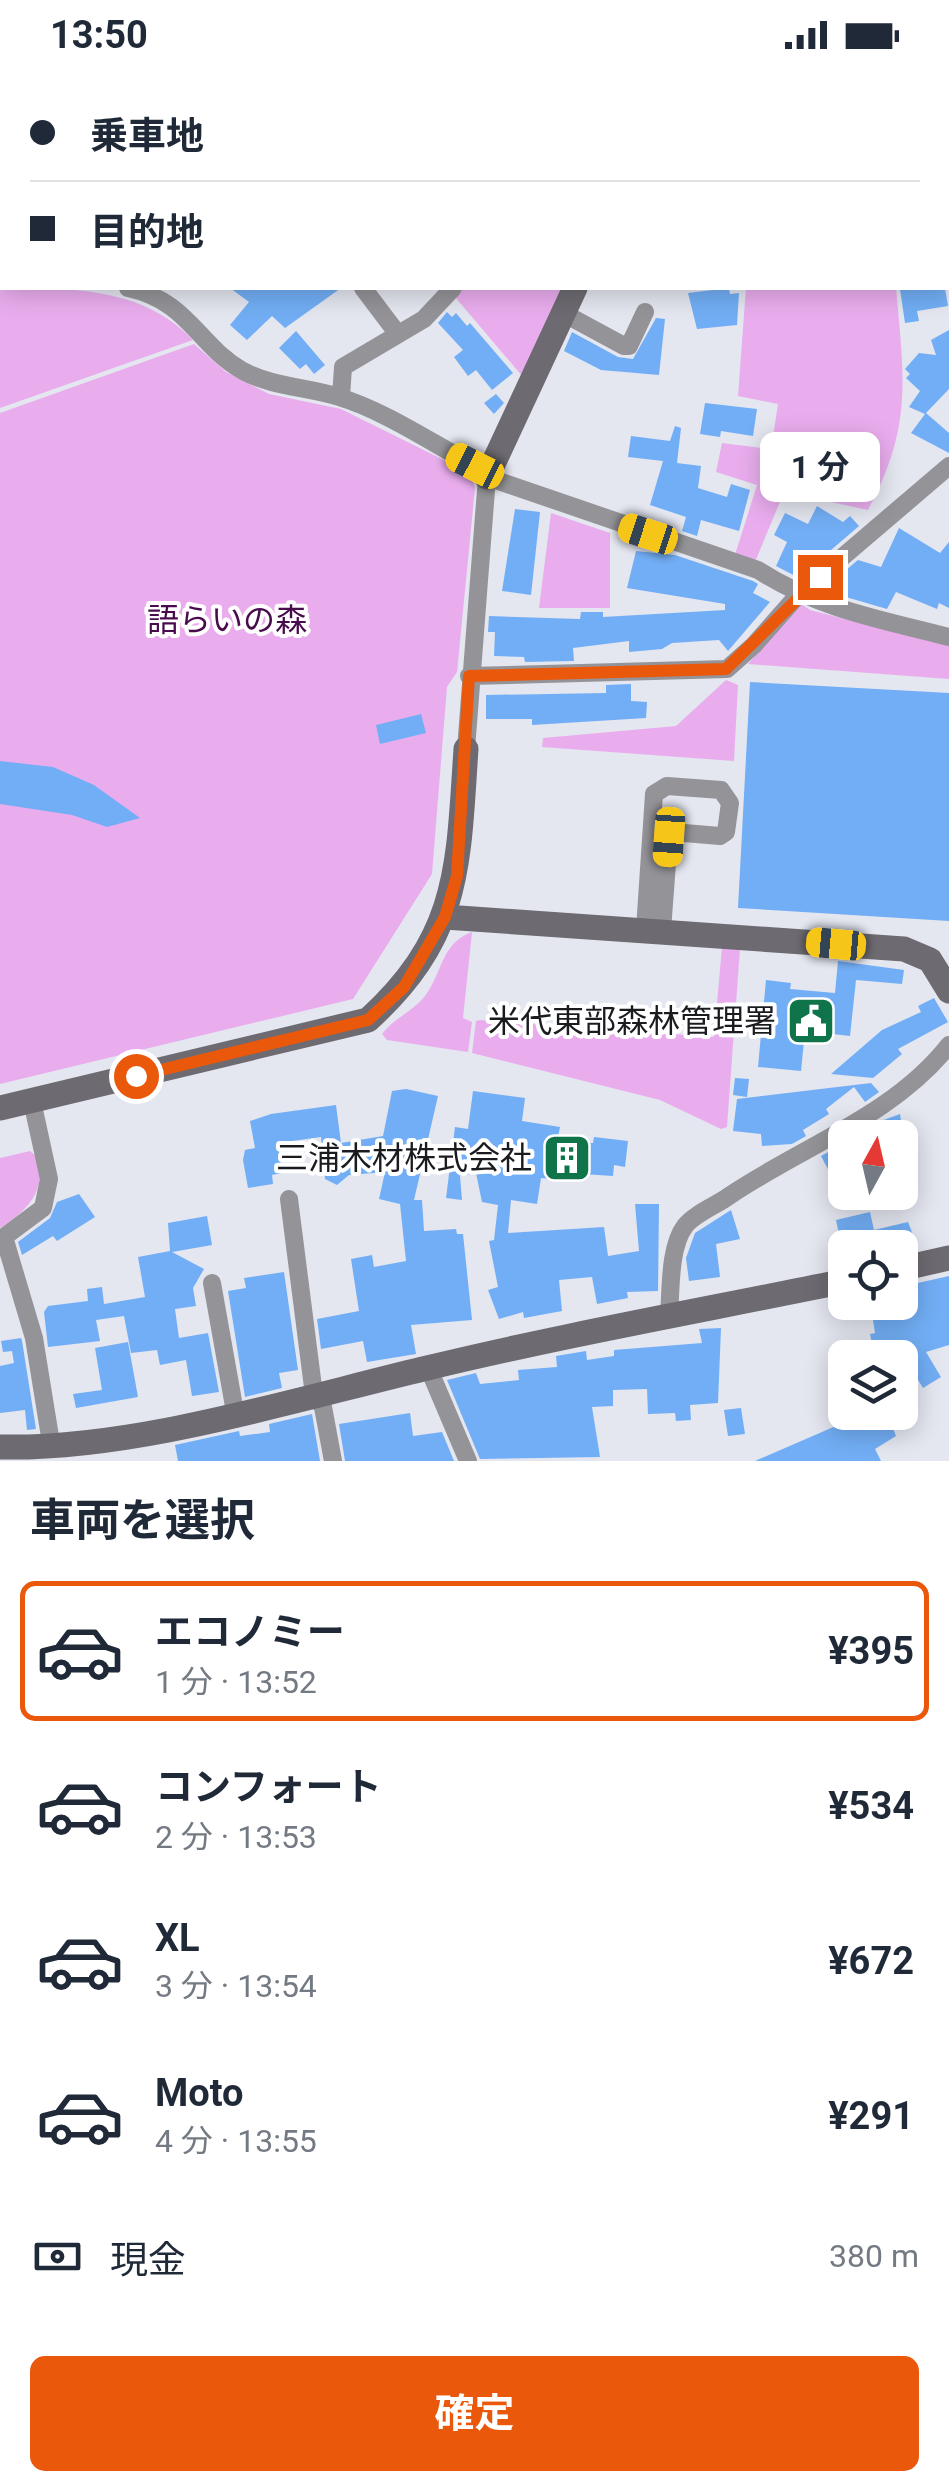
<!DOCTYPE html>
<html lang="ja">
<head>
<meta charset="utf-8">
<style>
	body { margin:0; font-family:Roboto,"Noto Sans JP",sans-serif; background:#f6f6f7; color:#1f2937; height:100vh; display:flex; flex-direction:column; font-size:38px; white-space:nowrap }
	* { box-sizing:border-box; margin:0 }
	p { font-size:32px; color:#747a83 }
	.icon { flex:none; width:55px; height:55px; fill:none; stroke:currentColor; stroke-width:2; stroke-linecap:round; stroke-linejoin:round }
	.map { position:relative; height:1391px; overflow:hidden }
	.drawer { display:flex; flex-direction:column; background:#fff; flex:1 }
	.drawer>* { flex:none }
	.top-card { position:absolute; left:0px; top:0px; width:950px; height:220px; box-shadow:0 5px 25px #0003; display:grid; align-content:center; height:220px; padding:0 30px; background:#fff }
	.needle { width:65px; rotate:8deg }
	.buttons { position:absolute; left:828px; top:1050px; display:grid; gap:20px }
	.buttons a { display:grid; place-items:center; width:90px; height:90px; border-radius:15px; background:#fff; box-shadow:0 5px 25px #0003; font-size:50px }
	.end { position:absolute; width:45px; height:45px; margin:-22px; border:12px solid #ea580c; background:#fff; box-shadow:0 0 0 5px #fff }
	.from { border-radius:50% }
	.bubble { position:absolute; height:70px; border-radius:15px; background:#fff; box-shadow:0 5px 25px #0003; font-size:32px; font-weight:700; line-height:70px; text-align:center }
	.car { position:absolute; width:30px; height:60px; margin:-30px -15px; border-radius:12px; box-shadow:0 0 8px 2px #0007; background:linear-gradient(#f5c518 24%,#345 0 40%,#f5c518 0 76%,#345 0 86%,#f5c518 0) }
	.top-card b { display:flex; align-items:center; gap:35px; height:95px; font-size:38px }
	.top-card b+b { border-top:2px solid #e0e1e3 }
	.top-card i { width:25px; height:25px; background:#1f2937 }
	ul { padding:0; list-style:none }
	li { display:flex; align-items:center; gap:30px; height:140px; margin:0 20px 15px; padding:0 10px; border:5px solid transparent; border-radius:15px }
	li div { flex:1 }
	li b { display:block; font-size:38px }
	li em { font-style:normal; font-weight:700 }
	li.on { border-color:#ea580c }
	li>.icon { width:90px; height:90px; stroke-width:1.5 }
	h2 { padding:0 30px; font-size:45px; line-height:120px }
	.pay { display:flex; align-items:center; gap:25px; height:110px; padding:0 30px; font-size:38px }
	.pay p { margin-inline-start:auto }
	.primary-button { display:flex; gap:20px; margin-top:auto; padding:20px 30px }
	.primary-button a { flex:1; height:115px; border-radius:15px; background:#ea580c; color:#fff; font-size:40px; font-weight:700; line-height:115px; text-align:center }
	.status { display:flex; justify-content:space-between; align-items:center; height:70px; padding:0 50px; background:#fff; direction:ltr }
	.status svg { height:28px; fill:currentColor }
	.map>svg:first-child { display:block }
	.green { fill:#e9adee }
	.building { fill:#72aef5 }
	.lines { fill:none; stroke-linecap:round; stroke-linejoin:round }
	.street { stroke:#949397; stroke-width:18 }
	.secondary { stroke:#6d6b71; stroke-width:25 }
	.route { stroke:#ea580c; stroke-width:12 }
	.labels { text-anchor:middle; stroke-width:8; stroke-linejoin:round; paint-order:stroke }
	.park-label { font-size:32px; fill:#480c4d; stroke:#fff }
	.poi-label { font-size:32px; fill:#1a1b1f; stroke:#fff; text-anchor:end }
</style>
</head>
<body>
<div class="status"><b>13:50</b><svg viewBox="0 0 49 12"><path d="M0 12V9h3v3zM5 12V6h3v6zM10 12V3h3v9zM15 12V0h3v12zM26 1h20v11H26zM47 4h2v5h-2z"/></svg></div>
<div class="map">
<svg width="949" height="1391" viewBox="0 0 949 1391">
	<rect width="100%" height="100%" fill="#e4e6f0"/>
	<!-- green -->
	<path class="green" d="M0,196L2,218C72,218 142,217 193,270L0,338Z
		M458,218H562L523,307L455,227Z
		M746,218H896C904,308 913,356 868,440L784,422L755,492L735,485L757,415L716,402L722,373L771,379L778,334L738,326Z
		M194,274L226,302L269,324L341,339L470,403L475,418L457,602L447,617L432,804L353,929L0,1014V343Z
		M551,443L610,463V538H539Z
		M801,534L810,540L949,576V609L748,594Z
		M726,610L738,615L734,691L542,677L543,668L676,656Z
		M472,862L463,948L472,952L468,982L387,970L382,964C393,949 412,942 425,926C443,902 441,873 472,862Z
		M722,877L740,879L727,1057L721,1059L660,1030L472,983L476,951L480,950L714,967Z
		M30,1081L40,1089C44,1123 28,1140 0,1158V1088Z"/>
	<!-- building -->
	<path class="building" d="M230,218H341L285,258L272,246L247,270L230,255L249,232Z
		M729,218L730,224L739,223L737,255L697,259L688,223Z
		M945,218L948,236L917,241L919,251L905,253L900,219Z
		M447,242L452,247L456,243L467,256L470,253L513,303L492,320L476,300L468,306L454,287L463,280L438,253Z
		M656,248L665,249L659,305L601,300L564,281L572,262L618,287L633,289Z
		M949,260V319L926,343L949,363V383L911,363L925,344L909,337L920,321L906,308L910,304L905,299L919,283L936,285L931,270Z
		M296,261L325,295L314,304L306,294L300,299L279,278Z
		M496,324L504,333L494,344L484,333Z
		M705,333L757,339L753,366L721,361L720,367L700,364Z
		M675,356L681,358L677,393L701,396L698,418L727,427L731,414L750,420L739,461L701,450L697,466L682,461L686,447L650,435L663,391L628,387L631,366L670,371Z
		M817,436L843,452L850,446L859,456L817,492L812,487L799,508L776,496L787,472L774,465L785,443L808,454Z
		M515,439L540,442L531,525L502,521Z
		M899,458L940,483L949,472V538L939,533L937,539L896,522L887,539L839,525L843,514L834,510L858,490L881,497Z
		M636,481L675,485L753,511L758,514L753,523L770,532L728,581L719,570L672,573L662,579L629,582V571L573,578L574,591L525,592L524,587L494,586L495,562H488L489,546L580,549L581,542H603V547L725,540V534L627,518Z
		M750,612L949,623V851L738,838Z
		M631,614V631L647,632L646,648L532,655V649H486V625L606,623V615Z
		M421,644L426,663L380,674L376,655Z
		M0,691L53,697L94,715L140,748L107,757L72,745L0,734Z
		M838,891L904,900L902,914L856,910L850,966L805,961L801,1001L758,997L766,910L791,913L790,919L835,923Z
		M934,928L948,952L898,979L902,984L873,1008L831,1004L882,960L921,942L918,936Z
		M735,1008L749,1009L747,1027L733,1025Z
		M871,1013L879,1022L865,1032L854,1017L826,1039L829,1044L803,1060L806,1066L792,1074L762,1076L761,1064L733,1061L737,1029Z
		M406,1019L438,1026L414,1130H422L424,1161L456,1159L457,1164H463L472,1250L411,1255L416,1284L367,1292L363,1271L321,1279L317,1249L359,1241L351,1189L372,1185L374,1197L406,1191L400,1134L379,1129L385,1102L349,1105L337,1115L325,1109L321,1067L278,1073L282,1103L272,1105L273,1114L248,1118L243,1090L245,1080L255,1078L250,1051L271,1044L336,1035L341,1073L383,1066L392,1021Z
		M473,1021L525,1028L522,1051L560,1057L557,1071L593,1073L594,1067L628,1071L625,1097L614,1095L613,1106L552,1102L551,1109L541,1108L537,1134L511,1130L508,1163L604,1157L608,1186L639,1181L635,1134H659L658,1221L627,1222L628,1228L597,1234L592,1207L559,1210L562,1241L524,1248L523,1242L499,1249L488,1220L498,1217L489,1171L494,1170L498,1135L482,1132L476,1103L460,1106L462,1130L446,1128L455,1057L468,1059Z
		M900,1044L903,1064L892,1066L881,1051Z
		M845,1073V1095L830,1103L821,1086Z
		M79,1124L95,1147L57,1171L53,1166L22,1185L18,1172L50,1148L57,1132Z
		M731,1140L740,1169L716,1174L720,1207L689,1211L686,1188L695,1163Z
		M870,1142L874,1160L908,1152L918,1178L900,1182V1178H842L836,1150Z
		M207,1146L212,1175L172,1182L204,1199L193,1218L196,1236L175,1239L179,1268L208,1263L219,1322L192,1326L186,1290L160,1295L157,1280L131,1283L124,1246L96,1250L100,1271L48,1277L44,1242L48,1236L88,1231L87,1219L102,1217L104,1234L145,1227L138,1187L170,1181L168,1153Z
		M284,1202L298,1300L279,1303L282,1318L245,1327L228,1221L246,1218L244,1208Z
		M949,1206V1275L926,1282L941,1307L923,1318L896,1274L873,1279L870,1264L875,1263L873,1250L877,1249L874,1232H900V1217Z
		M721,1258L718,1333L690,1335L691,1350L676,1351L675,1343L648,1344L647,1319L613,1320V1336L592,1337L600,1387L480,1389L447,1310L476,1303L480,1314L519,1310L518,1300L557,1297L556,1286L586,1281L587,1290L614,1286V1280L702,1273L699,1259Z
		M21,1268L22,1271L36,1359L27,1360L25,1340L0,1343V1296L14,1293L12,1281L3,1282L1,1271Z
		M128,1272L138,1327L76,1338L73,1324L102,1320L95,1278Z
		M741,1338L745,1364L728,1366L724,1340Z
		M868,1342H887L896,1366L875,1379L881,1391H755Z
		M410,1343L413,1366L442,1362L454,1391H345L339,1354Z
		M312,1344L320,1391H178L175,1375L239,1361L240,1366L270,1362L269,1354Z"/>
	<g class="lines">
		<!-- street -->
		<path class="street" d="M290,2L299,0
			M622,2V0
			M844,2L859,0
			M0,86L2,83
			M0,181L2,183
			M128,218C189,231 197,275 243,301C273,317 307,317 339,327C385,341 432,373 475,396L487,407L758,500C819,539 879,549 949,567
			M363,218L397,263
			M563,243L624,276H629L645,242
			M341,327L343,297L424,249L453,218
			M469,606L727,599L754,575L798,525L949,396
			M466,679L487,407
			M645,859L654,724L667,716L721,720L730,733L726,762L720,766L672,762L669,767L662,860
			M32,1031L49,1109L43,1138L4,1167L34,1268L52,1379
			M289,1129L314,1325L323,1337L333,1391
			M212,1213L235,1342
			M669,1246C671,1221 669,1177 685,1156C694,1144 717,1135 729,1126C803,1076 893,1046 949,975
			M428,1297L468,1391"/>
		<!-- secondary -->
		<path class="secondary" d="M948,65L949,64
			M487,407L575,218
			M445,847L904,879L930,890L949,921
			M0,1038L368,950C461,865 458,796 466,679
			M900,1199L949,1188
			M0,1377C133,1380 293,1330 423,1299C563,1265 704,1240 845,1211"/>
	</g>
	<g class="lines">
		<!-- route -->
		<path class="route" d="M136,1006L368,950L404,917L445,847L457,806L469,606L726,599L820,507"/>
	</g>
	<!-- icons -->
	<defs>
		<g id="civic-square" transform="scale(2.5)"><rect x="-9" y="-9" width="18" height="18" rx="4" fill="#10744b" stroke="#fff"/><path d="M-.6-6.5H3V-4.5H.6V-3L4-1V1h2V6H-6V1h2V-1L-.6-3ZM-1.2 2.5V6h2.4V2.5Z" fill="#fff"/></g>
		<g id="building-square" transform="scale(2.5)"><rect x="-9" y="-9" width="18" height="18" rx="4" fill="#10744b" stroke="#fff"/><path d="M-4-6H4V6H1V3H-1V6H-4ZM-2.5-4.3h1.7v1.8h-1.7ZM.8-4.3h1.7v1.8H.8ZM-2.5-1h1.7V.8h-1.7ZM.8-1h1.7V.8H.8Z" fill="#fff"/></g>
	</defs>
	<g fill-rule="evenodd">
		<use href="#civic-square" x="811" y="951"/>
		<use href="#building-square" x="567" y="1088"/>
	</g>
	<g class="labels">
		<!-- park labels -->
		<g class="park-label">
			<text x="227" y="561">語らいの森</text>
		</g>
		<!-- poi labels -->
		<g class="poi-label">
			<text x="776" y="962">米代東部森林管理署</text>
			<text x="532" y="1099">三浦木材株式会社</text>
		</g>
	</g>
</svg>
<div class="buttons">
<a><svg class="needle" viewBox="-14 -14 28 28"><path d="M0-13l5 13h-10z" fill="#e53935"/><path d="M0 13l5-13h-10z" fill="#747a83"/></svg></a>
<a><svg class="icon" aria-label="locate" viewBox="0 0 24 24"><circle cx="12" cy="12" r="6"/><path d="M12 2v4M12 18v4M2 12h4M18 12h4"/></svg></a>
<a><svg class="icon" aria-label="layers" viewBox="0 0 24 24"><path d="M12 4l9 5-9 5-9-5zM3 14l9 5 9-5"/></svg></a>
</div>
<i class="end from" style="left:136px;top:1006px"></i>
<i class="end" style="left:820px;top:507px"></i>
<div class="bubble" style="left:760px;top:362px;width:120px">1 分</div>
<i class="car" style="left:475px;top:396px;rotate:297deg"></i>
<i class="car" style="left:648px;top:464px;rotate:288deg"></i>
<i class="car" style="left:669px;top:767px;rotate:184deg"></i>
<i class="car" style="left:836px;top:874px;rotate:275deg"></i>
<div class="top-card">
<b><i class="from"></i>乗車地</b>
<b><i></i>目的地</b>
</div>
</div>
<section class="drawer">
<h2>車両を選択</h2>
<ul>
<li class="on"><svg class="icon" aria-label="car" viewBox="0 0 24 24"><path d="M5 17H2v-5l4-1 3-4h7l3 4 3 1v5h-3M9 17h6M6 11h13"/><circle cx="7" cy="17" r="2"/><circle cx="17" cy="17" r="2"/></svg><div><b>エコノミー</b><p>1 分 · 13:52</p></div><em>¥395</em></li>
<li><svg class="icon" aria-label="car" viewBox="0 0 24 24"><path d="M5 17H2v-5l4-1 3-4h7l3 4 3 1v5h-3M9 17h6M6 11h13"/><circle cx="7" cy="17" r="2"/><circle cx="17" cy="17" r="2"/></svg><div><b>コンフォート</b><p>2 分 · 13:53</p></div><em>¥534</em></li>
<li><svg class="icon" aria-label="car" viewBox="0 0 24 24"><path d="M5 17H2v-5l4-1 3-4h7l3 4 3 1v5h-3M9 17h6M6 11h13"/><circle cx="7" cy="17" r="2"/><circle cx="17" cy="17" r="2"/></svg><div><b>XL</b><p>3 分 · 13:54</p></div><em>¥672</em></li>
<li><svg class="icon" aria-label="car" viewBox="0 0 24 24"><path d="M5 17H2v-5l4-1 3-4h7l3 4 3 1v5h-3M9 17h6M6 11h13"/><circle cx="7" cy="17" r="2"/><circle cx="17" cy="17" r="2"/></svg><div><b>Moto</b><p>4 分 · 13:55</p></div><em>¥291</em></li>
</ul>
<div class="pay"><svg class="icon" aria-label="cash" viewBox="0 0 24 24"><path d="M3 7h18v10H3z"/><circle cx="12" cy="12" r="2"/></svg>現金<p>380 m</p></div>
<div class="primary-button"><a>確定</a></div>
</section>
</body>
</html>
